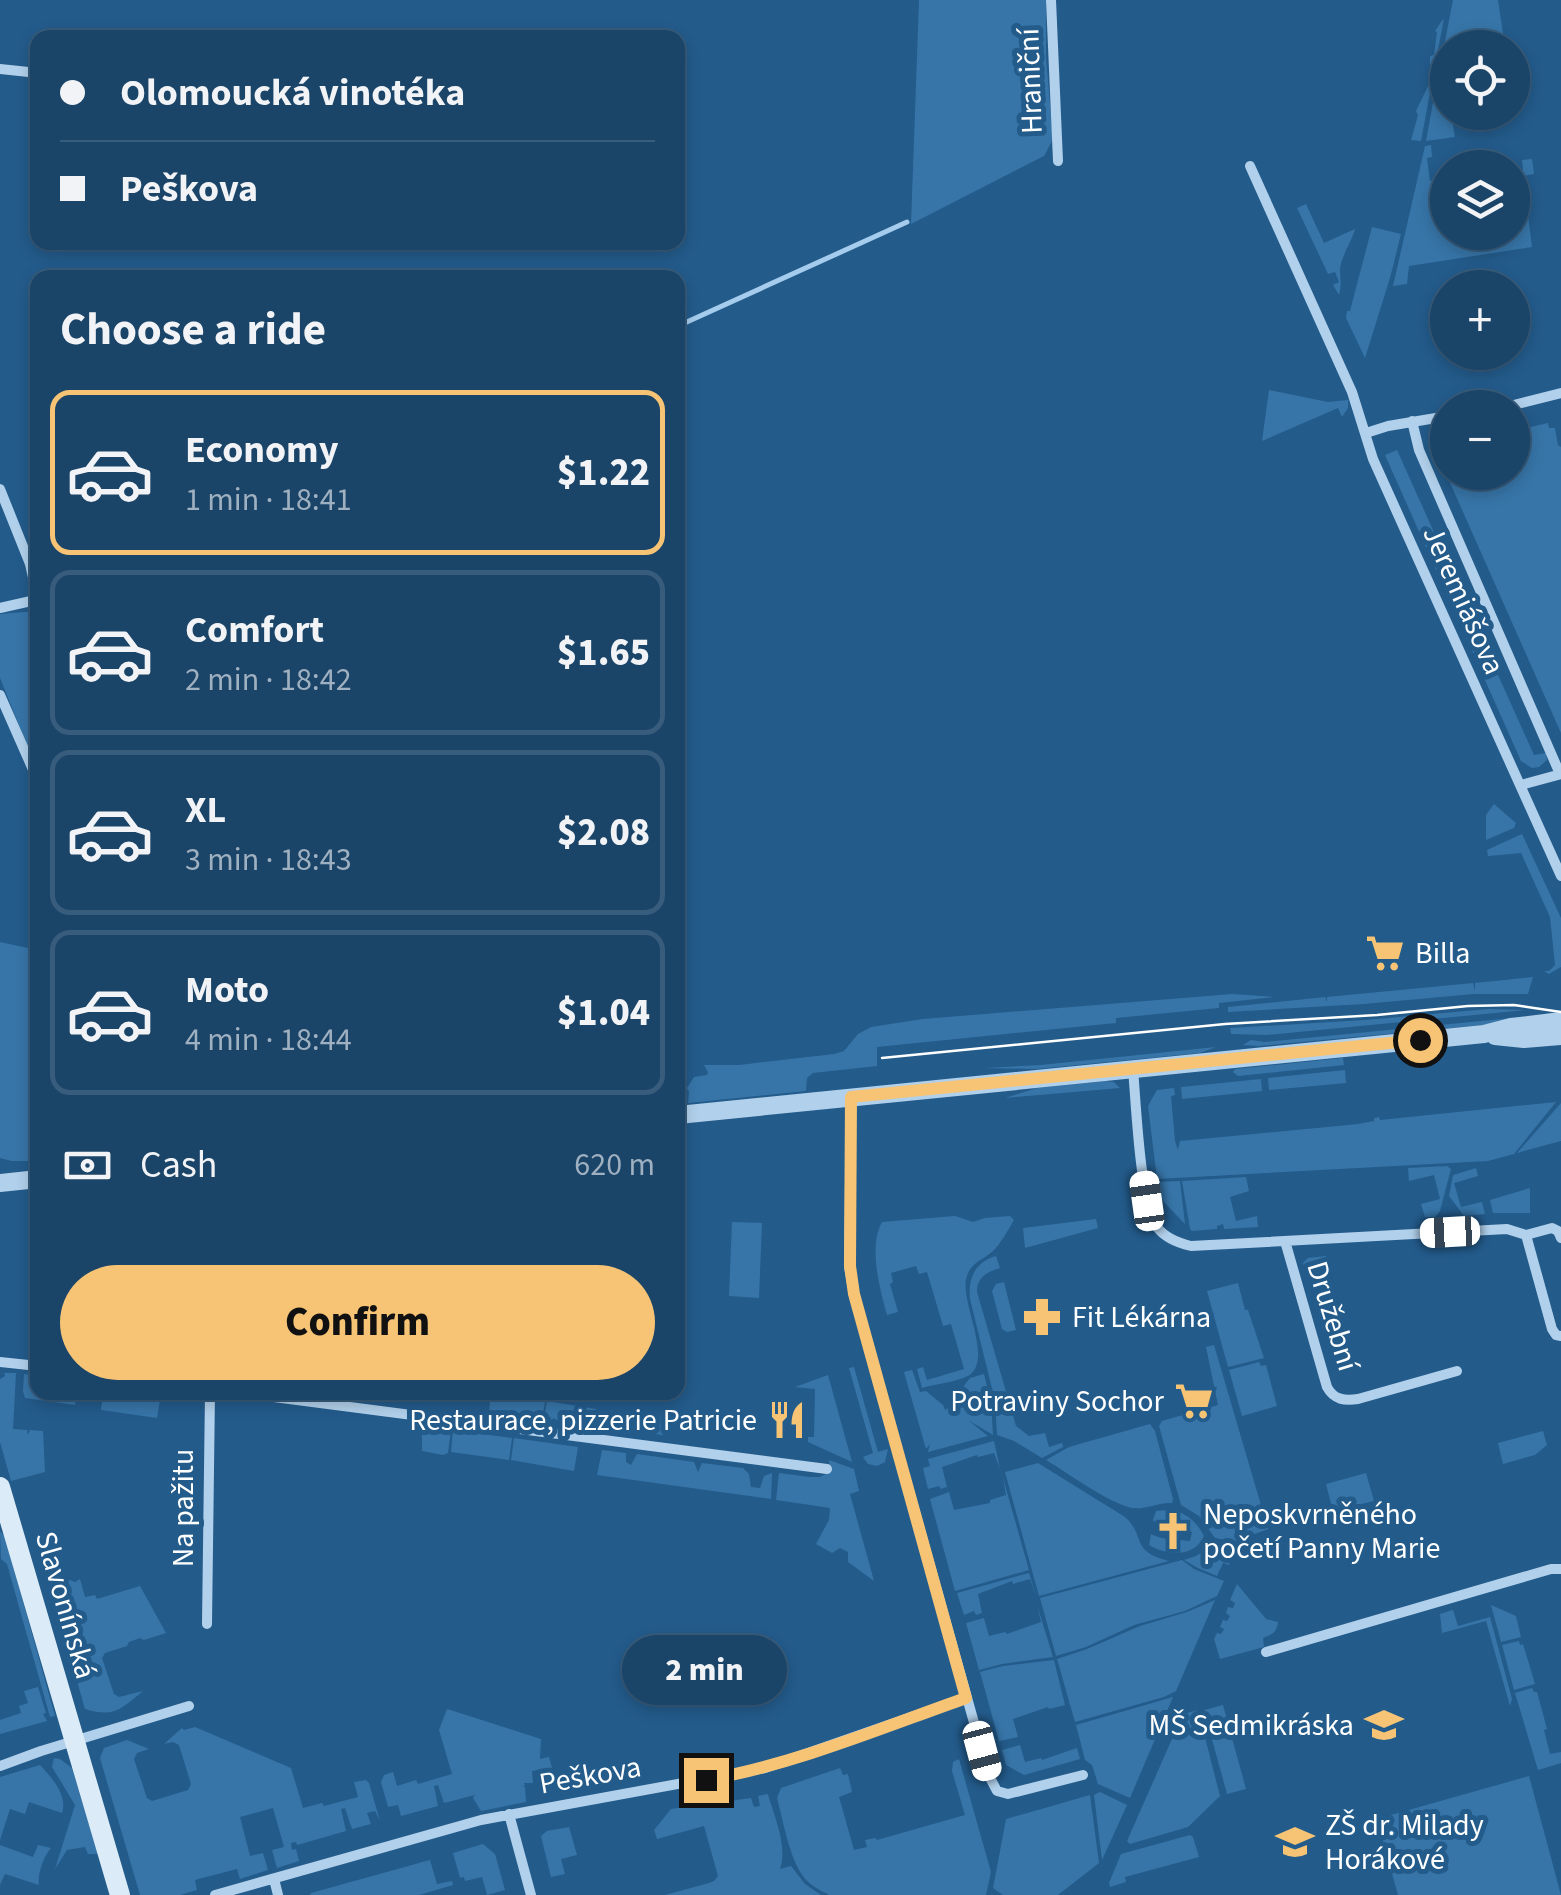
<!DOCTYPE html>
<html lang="en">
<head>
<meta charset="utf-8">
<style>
	body { margin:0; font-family:"Source Sans 3",sans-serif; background:#274e71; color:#f1f3f6; height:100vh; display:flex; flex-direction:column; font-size:38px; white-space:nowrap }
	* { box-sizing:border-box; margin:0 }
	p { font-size:32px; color:#9fb0c0 }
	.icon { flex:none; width:55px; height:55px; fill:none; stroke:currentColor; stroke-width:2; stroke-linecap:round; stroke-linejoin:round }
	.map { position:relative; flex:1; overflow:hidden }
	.details { position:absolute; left:30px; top:270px; width:655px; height:1130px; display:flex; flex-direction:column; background:#1a4468; border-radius:20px; box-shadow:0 5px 15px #0003,0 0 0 2px #385c7c }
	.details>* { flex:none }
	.guide { position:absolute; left:30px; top:30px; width:655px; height:220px; border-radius:20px; box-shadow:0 5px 15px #0003,0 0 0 2px #385c7c; display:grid; align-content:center; height:220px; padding:0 30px; background:#1a4468 }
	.controls { position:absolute; left:1430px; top:30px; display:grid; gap:20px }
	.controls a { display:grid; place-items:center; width:100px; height:100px; border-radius:50%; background:#1a4468; box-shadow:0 5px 15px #0003,0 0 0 2px #385c7c; font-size:50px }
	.end { position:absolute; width:45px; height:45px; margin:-22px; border:12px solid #f6c474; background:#111; box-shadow:0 0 0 5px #111 }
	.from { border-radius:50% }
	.bubble { position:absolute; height:70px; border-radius:35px; background:#1a4468; box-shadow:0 5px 15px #0003,0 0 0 2px #385c7c; font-size:32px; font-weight:800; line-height:70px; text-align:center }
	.car { position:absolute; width:30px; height:60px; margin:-30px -15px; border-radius:12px; box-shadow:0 0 8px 2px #0007; background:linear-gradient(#fff 24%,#345 0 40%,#fff 0 76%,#345 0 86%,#fff 0) }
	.guide b { display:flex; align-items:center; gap:35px; height:95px; font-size:38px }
	.guide b+b { border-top:2px solid #385c7c }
	.guide i { width:25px; height:25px; background:#f1f3f6 }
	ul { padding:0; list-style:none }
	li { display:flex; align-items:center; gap:30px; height:165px; margin:0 20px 15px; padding:0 10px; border:5px solid #385c7c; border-radius:20px }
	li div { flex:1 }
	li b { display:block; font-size:38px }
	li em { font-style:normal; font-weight:800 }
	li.on { border-color:#f6c474 }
	li>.icon { width:90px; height:90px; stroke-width:1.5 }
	h2 { padding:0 30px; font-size:45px; line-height:120px }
	.pay { display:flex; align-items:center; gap:25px; height:110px; padding:0 30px; font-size:38px }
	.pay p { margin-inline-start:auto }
	.primary-button { display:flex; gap:20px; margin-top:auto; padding:20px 30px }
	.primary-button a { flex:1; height:115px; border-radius:60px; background:#f6c474; color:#111; font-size:40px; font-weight:800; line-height:115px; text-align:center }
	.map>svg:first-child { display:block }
	.green { fill:#3775a8 }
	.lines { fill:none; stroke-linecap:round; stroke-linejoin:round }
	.stream { stroke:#a5ccec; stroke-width:5 }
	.minor { stroke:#b1d0eb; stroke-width:10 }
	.tertiary { stroke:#b1d0eb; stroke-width:18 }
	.secondary { stroke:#dcebf8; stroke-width:20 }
	.tram { stroke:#fff; stroke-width:2.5 }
	.route { stroke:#f6c474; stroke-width:12 }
	.labels { text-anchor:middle; stroke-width:10; stroke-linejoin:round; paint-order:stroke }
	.street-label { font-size:30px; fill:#fff; stroke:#235b8b }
	.poi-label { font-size:30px; fill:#fff; stroke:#235b8b; text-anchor:start }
</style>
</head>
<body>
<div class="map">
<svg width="1561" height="1895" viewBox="0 0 1561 1895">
	<rect width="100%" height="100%" fill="#235b8b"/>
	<!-- green -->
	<path class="green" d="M919,0H1046V58L1053,139L1044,156L911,224Z
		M1453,0H1498L1504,40L1448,48L1447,66L1440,67Z
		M1444,18L1421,141L1411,140L1418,115L1416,111L1430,82V56L1434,55L1437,32L1435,31Z
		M1447,69L1448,112L1451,113L1455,137L1426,141L1439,70Z
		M1431,145L1432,157L1427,158L1430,181L1447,180L1448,232H1512L1513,171L1523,170L1522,160L1532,159L1534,174L1523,176L1532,247L1409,266L1407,284L1393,286L1425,146Z
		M1306,204L1324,243L1355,229C1352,241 1342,254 1340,269C1340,279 1342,284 1339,295L1333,285L1339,282L1335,272L1328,274L1297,208Z
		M1372,227L1401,234L1390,278L1365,358L1346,318L1347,311H1350Z
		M1269,390L1328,402L1348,400V408L1342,417L1338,408L1262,441Z
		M1548,423L1549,428H1555L1558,445L1561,447V733L1432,442L1447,440L1448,472H1512L1513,431Z
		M1397,450L1534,755L1546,753L1547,760L1539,767L1532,768L1521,761L1385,455Z
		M37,611V770L0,678V614Z
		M1494,804L1516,823L1514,828L1486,840V815Z
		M1522,834L1561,918V967L1549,974L1544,971H1549L1555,965L1550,917L1521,853L1488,856L1487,850Z
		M0,942L37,950V1161H12L0,1158Z
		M1533,977L1528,994H1474L1364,1004L1228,1012V1007L1325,997L1327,1002V997L1473,983L1475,991V983Z
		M1232,994L1274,997L1219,1003V1008L1116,1018V1023L877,1047V1066L813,1073L807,1078L806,1091L688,1103L689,1092L687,1088L694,1077L707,1075L708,1072L704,1065H739L834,1054L844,1051L858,1034L871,1027L923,1019Z
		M1488,1009L1526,1010L1267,1035L1231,1034L1230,1028L1365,1020Z
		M1512,1018H1524L1525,1021L1259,1046L1243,1045L1251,1040L1265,1042Z
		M1216,1047L1200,1053L1036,1069L983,1068L1041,1065Z
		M1343,1058L1344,1065L1238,1076L1233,1072L1235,1069Z
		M1345,1070L1346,1083L1269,1090L1268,1078Z
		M1261,1079L1262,1091L1182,1099L1181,1087Z
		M1106,1081L1114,1082L1120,1088L1005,1098L1037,1088Z
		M1174,1088L1175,1095L1171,1096L1175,1141L1178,1150L1180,1141L1358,1124L1374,1121V1118L1379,1117L1380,1120L1556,1102L1514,1154L1488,1161L1157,1179L1148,1106L1157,1090Z
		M1561,1103V1141L1517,1153Z
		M1447,1166L1451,1169L1440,1211L1435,1217H1425L1421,1204L1440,1199L1434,1175L1409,1181L1408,1168Z
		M1476,1168L1478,1176L1454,1183L1461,1207L1482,1202L1485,1214L1464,1216L1449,1196L1453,1175Z
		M1246,1177L1249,1191L1230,1197L1236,1221L1257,1216L1258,1227L1224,1229L1223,1224L1217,1226V1229L1192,1231L1190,1229L1182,1181Z
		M1180,1181L1185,1224L1159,1197L1157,1182Z
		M1530,1188V1213H1493L1490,1200Z
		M955,1216L973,1222L985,1218L1010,1216L1014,1220C1008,1230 1000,1245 992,1252C981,1261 970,1263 966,1279C961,1304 994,1361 968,1376C956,1382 936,1384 922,1388L917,1369L923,1367L927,1380L964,1369L951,1324L943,1326L927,1272L919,1274L916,1266L891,1273L893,1282L890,1284L898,1312L887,1315C880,1289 868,1247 882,1222Z
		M1096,1219L1098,1228L1025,1248L1023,1228Z
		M732,1222L762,1223L759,1298L729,1296Z
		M996,1256L1000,1268C987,1272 977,1277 977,1292L1016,1426L1029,1436L1045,1433L1049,1447L1062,1443L1063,1447L1042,1458L1014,1441L997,1435L995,1401L970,1299C968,1278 975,1262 996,1256Z
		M1326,1256L1331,1275L1319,1279L1338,1347L1334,1348L1312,1272L1306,1273L1303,1263L1308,1258Z
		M1004,1282L1016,1330L1007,1332L1002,1329L992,1291L996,1284Z
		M1238,1283L1245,1310H1248L1264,1358L1228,1367L1207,1291Z
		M1214,1345L1268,1529L1252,1535L1242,1543L1215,1538L1199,1516L1181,1505L1159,1426L1162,1421L1218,1405L1206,1347Z
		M1259,1362L1261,1366L1266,1365L1277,1406L1242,1416L1229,1370Z
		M854,1367L878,1452L888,1449L885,1462L877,1466L868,1464L863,1457L873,1453L849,1368Z
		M912,1370L920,1392L926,1391L943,1405L945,1410L948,1408L953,1410L950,1404L970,1378L984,1374L991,1403L993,1435L968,1420L988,1436L928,1452L930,1444L926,1449L904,1372Z
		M4,1373H16L13,1429L27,1430L28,1435L30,1430L43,1431L45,1472L11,1481L0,1442V1379L5,1376Z
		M24,1374L37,1376L38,1392L77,1393L75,1405L25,1398L23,1391Z
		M828,1375L852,1462L808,1442V1437H814L815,1389L795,1387Z
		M103,1393H161L157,1418L101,1410Z
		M496,1394L545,1402L542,1419L489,1412L490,1401H495Z
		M547,1401L596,1409L594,1426L558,1421L554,1418L551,1420V1416L549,1419H544Z
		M606,1410L665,1418L663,1435L603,1427Z
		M1150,1424L1155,1431L1173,1499L1172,1503C1159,1502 1145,1510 1132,1508C1108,1503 1068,1473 1046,1460L1069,1447Z
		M422,1427L451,1430L448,1453L443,1455L422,1451Z
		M453,1430L512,1438L509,1460L451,1452Z
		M1543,1431L1547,1445L1535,1455L1503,1464L1498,1443Z
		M514,1438L578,1447L574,1471L511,1460Z
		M994,1441L1000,1469L994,1453L978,1457L977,1455L942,1467L947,1487L941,1489L939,1486L928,1489L923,1468L930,1466L928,1459Z
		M602,1450L626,1453V1462L631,1465L637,1454L694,1462L698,1472L702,1463L743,1468L749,1474L751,1487L760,1488L764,1476L772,1473L771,1499L597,1475Z
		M829,1460L854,1469L859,1491L850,1494L874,1581L848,1562V1552L840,1548L832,1553L816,1544L829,1520L830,1508L776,1500L779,1473L810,1477H820L830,1472Z
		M1038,1463L1125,1517C1147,1537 1129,1551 1169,1561L1039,1596L1005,1472Z
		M1366,1473L1374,1501L1333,1511L1326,1484Z
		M1003,1478L1029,1570L955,1591L930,1499L949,1492L954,1510L990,1503V1500L1006,1495Z
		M1169,1510C1186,1512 1196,1521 1204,1536C1194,1558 1168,1556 1149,1545L1151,1534C1165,1541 1175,1539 1190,1541L1192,1532L1161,1521L1158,1524L1153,1520L1156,1511Z
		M0,1531L5,1537L55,1716L50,1717L7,1564L1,1559Z
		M1212,1546L1229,1549L1233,1553L1229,1565L1223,1563L1217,1576L1198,1568L1184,1560L1196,1556Z
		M1182,1560L1194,1569L1224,1581L1217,1596L1185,1611L1134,1625L1086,1647L1056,1656L1040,1598Z
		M57,1569L62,1574L55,1581L60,1585L67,1579L75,1582L80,1579L85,1597L95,1595L97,1599L140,1586L166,1633L144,1640L140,1638L129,1642L127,1646L105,1653L102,1658L114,1694L119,1697L143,1691C121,1709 114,1718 85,1709L46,1573Z
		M1029,1573L1036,1596L1030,1579L1013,1584L1012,1581L978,1594L982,1613L976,1615L974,1611L964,1615L957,1593Z
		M1237,1584L1266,1619L1278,1622C1277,1632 1272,1635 1263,1638L1264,1647L1220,1659L1214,1639L1217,1633L1221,1634L1224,1629L1220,1627L1223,1620L1227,1621L1230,1616L1226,1613L1228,1607L1233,1608L1235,1603L1230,1600Z
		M1215,1600L1176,1691L1164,1697L1075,1722L1057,1659L1087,1649L1140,1626L1187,1612Z
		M1037,1605L1053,1657L1002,1664L979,1670L966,1623L984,1618L989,1636L1005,1632L1007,1634L1041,1622Z
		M1491,1605L1516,1616L1521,1637L1501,1642Z
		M1453,1610L1458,1626L1490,1617L1512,1699L1510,1706L1486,1621L1442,1633L1440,1614Z
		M1519,1641L1520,1645L1523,1644L1535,1684L1514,1690L1502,1645Z
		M1054,1660L1065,1705L1049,1709L1048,1707L1013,1719L1018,1737L999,1741L980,1672L1003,1666Z
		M38,1687L46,1713L43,1714L47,1721L0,1734V1720L21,1713L19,1706L28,1703L24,1691Z
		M1532,1688L1534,1692H1537L1547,1729L1544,1730L1550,1754L1561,1752V1763L1538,1770L1515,1693Z
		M1173,1697L1130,1798L1098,1784L1092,1765L1085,1760L1076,1725Z
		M1223,1705L1246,1789L1227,1794L1204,1710Z
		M447,1709L541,1739L540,1759L549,1757L555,1779L546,1780L544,1769L532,1771L533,1783H524L525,1786L521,1787H525L526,1802L481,1811L473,1798L475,1795L444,1803L438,1785L434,1786L438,1806L401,1816L398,1805L388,1807L381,1782L384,1775L393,1772L397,1786L416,1780L418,1784L452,1774L439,1730Z
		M1198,1710L1220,1796L1188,1827L1130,1844L1127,1841L1183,1714Z
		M195,1727L291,1768L303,1808L322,1803L324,1806L358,1797L354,1782L366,1780L369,1783L380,1821L375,1811L367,1813L371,1824L352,1829L345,1808L341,1809L346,1831L297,1845L296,1842L291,1843L292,1850L296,1849L299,1861L277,1868L272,1850L284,1847L273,1808L240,1817L250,1856L263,1853L268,1870L240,1879L237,1869L195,1880L197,1890L180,1895H140L100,1758L104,1748L127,1740L149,1749L137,1753L134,1759L147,1798L152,1801L188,1790L191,1784L179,1745L173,1742L164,1744L182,1728L184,1730Z
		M1020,1745L1025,1762L1041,1758L1042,1760L1077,1748L1080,1759L1024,1775L1006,1765L1002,1750Z
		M54,1758L60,1759L72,1768L98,1854H88L85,1847L67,1850L55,1869L75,1805L52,1767Z
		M959,1759L991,1872L986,1895H829C820,1890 809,1885 803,1876C789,1857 783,1820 777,1798L781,1788L840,1768L843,1775L848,1774L852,1792L839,1797L854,1850L867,1847L865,1840L875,1838L877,1840L965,1815L952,1771L953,1762Z
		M40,1765C52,1778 68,1795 62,1813L29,1802L25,1814L10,1809L0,1840V1777Z
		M1529,1776L1561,1895H1398L1377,1819Z
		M1100,1792L1127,1805L1102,1860L1094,1795Z
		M768,1794C774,1817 788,1845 780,1869L791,1866L805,1884L821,1895H665L709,1883L714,1881L718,1876L704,1826L657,1839L654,1830L671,1809L751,1798L754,1807L760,1806L758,1796Z
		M1090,1795L1099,1863L1058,1895H1003L993,1888L1006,1819Z
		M569,1827L577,1855L561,1859L565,1874L551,1877L541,1836L547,1831Z
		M1190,1835L1193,1837L1199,1857L1125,1877L1126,1882L1110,1887L1109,1883L1121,1854Z
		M483,1844L495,1854L505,1890L487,1895L482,1877L465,1881L464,1877L460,1878L453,1853Z
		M0,1845L33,1857L38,1845L51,1848C44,1856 37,1874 39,1885L5,1874L0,1885Z
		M430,1860L437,1884L452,1881L453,1885L419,1895H310L311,1893Z"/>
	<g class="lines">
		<!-- stream -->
		<path class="stream" d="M678,326L907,222"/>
		<!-- minor -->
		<path class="minor" d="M1051,0L1058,161
			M0,69L38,73
			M1250,166L1352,392L1373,459L1561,876
			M1502,408L1561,393
			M1412,421L1419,450L1560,774
			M1366,433L1388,426L1448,416
			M0,489L30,564L36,591L31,601L0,608
			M0,695L38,781
			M1521,785L1561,774
			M1133,1069C1136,1102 1140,1204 1157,1227C1165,1238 1178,1243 1191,1246L1507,1229L1526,1235L1552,1228L1558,1231L1561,1238
			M851,1097L849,1266L854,1295L989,1776L997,1791L1008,1794L1083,1775
			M1526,1235L1552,1329L1556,1335L1561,1336
			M1285,1241L1327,1387C1334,1400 1345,1401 1358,1399L1457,1371
			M0,1362L38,1366
			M235,1392L827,1469
			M207,1624L210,1392
			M1266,1652L1551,1569H1561
			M0,1766L41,1751L189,1706
			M509,1814L531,1895
			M274,1879L278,1895
			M215,1895L481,1820L765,1768L966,1698"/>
		<!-- tertiary -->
		<path class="tertiary" d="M1495,1036L1524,1039L1561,1036
			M678,1115L1484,1034L1511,1027L1561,1021
			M0,1183L38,1179"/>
		<!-- secondary -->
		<path class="secondary" d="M0,1487L120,1895"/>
		<!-- tram -->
		<path class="tram" d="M882,1058L1225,1024L1377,1015L1468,1006L1514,1005L1561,1012"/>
	</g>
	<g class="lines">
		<!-- route -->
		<path class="route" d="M706,1780C796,1764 881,1728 966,1698L854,1294L850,1266L851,1097L1420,1040"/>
	</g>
	<!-- icons -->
	<defs>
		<g id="supermarket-bare" transform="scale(3)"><path d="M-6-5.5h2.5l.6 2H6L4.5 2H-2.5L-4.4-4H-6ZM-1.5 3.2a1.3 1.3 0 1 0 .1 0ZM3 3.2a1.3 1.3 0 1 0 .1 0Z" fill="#f6c474" stroke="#235b8b" stroke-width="2.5" paint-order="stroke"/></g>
		<g id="pharmacy-bare" transform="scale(3)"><path d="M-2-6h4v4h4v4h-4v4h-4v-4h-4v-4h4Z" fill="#f6c474" stroke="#235b8b" stroke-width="2.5" paint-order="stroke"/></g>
		<g id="restaurant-bare" transform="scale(3)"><path d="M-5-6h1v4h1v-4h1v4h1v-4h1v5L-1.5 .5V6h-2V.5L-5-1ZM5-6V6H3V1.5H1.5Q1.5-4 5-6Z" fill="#f6c474" stroke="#235b8b" stroke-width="2.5" paint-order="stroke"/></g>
		<g id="church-bare" transform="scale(3)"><path d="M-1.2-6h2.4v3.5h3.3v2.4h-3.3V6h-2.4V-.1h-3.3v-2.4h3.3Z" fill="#f6c474" stroke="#235b8b" stroke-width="2.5" paint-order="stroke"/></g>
		<g id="school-bare" transform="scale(3)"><path d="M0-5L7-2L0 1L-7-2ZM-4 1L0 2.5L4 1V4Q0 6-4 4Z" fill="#f6c474" stroke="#235b8b" stroke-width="2.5" paint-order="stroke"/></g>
	</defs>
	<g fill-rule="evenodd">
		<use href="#supermarket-bare" x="1385" y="953"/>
		<use href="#pharmacy-bare" x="1042" y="1317"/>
		<use href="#supermarket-bare" x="1194" y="1401"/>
		<use href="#restaurant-bare" x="787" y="1420"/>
		<use href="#church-bare" x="1173" y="1531"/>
		<use href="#school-bare" x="1384" y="1725"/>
		<use href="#school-bare" x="1295" y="1842"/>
	</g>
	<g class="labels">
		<!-- street labels -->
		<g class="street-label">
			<text transform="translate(1030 81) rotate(-92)" y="10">Hraniční</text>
			<text transform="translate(1464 600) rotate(66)" y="10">Jeremiášova</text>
			<text transform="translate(1333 1316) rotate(73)" y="10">Družební</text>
			<text transform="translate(183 1508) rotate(-90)" y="10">Na pažitu</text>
			<text transform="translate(66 1605) rotate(74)" y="10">Slavonínská</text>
			<text transform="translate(590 1775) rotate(-10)" y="10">Peškova</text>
		</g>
		<!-- poi labels -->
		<g class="poi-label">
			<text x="1415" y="963">Billa</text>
			<text x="1072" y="1327">Fit Lékárna</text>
			<text x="1164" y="1411" text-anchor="end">Potraviny Sochor</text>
			<text x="757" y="1430" text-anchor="end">Restaurace, pizzerie Patricie</text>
			<text x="1203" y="1524">Neposkvrněného<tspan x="1203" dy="34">početí Panny Marie</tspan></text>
			<text x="1354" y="1735" text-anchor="end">MŠ Sedmikráska</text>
			<text x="1325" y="1835">ZŠ dr. Milady<tspan x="1325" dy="34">Horákové</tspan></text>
		</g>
	</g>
</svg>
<div class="controls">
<a><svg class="icon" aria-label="locate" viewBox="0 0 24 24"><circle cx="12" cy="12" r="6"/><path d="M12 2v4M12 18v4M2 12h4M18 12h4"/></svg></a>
<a><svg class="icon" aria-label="layers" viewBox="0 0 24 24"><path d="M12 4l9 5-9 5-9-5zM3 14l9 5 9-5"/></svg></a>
<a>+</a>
<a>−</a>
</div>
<i class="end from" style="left:1420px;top:1040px"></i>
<i class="end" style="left:706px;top:1780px"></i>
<div class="bubble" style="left:622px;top:1635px;width:165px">2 min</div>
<i class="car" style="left:1147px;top:1201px;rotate:352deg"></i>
<i class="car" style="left:1450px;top:1232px;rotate:267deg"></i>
<i class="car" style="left:982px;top:1751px;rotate:165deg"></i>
<div class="guide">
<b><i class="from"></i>Olomoucká vinotéka</b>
<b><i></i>Peškova</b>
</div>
<section class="details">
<h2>Choose a ride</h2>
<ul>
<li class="on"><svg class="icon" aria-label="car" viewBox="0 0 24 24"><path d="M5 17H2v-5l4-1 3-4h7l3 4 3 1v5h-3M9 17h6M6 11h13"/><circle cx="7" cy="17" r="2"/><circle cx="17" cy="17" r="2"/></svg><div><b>Economy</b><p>1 min · 18:41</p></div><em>$1.22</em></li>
<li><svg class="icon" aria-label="car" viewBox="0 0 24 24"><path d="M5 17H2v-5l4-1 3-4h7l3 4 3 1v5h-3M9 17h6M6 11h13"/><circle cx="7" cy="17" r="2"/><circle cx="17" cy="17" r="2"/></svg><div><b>Comfort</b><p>2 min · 18:42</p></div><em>$1.65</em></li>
<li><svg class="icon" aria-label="car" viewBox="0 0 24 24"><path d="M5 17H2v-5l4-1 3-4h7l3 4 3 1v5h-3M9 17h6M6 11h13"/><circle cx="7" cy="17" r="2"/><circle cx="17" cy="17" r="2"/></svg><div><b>XL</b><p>3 min · 18:43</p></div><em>$2.08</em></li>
<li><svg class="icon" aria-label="car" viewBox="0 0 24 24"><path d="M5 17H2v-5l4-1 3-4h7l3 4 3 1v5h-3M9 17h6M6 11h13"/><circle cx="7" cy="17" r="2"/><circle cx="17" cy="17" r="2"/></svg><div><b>Moto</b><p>4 min · 18:44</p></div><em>$1.04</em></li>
</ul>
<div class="pay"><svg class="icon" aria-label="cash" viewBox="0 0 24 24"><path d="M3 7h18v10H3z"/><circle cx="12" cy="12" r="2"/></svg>Cash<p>620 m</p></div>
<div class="primary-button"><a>Confirm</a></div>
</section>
</div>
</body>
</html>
